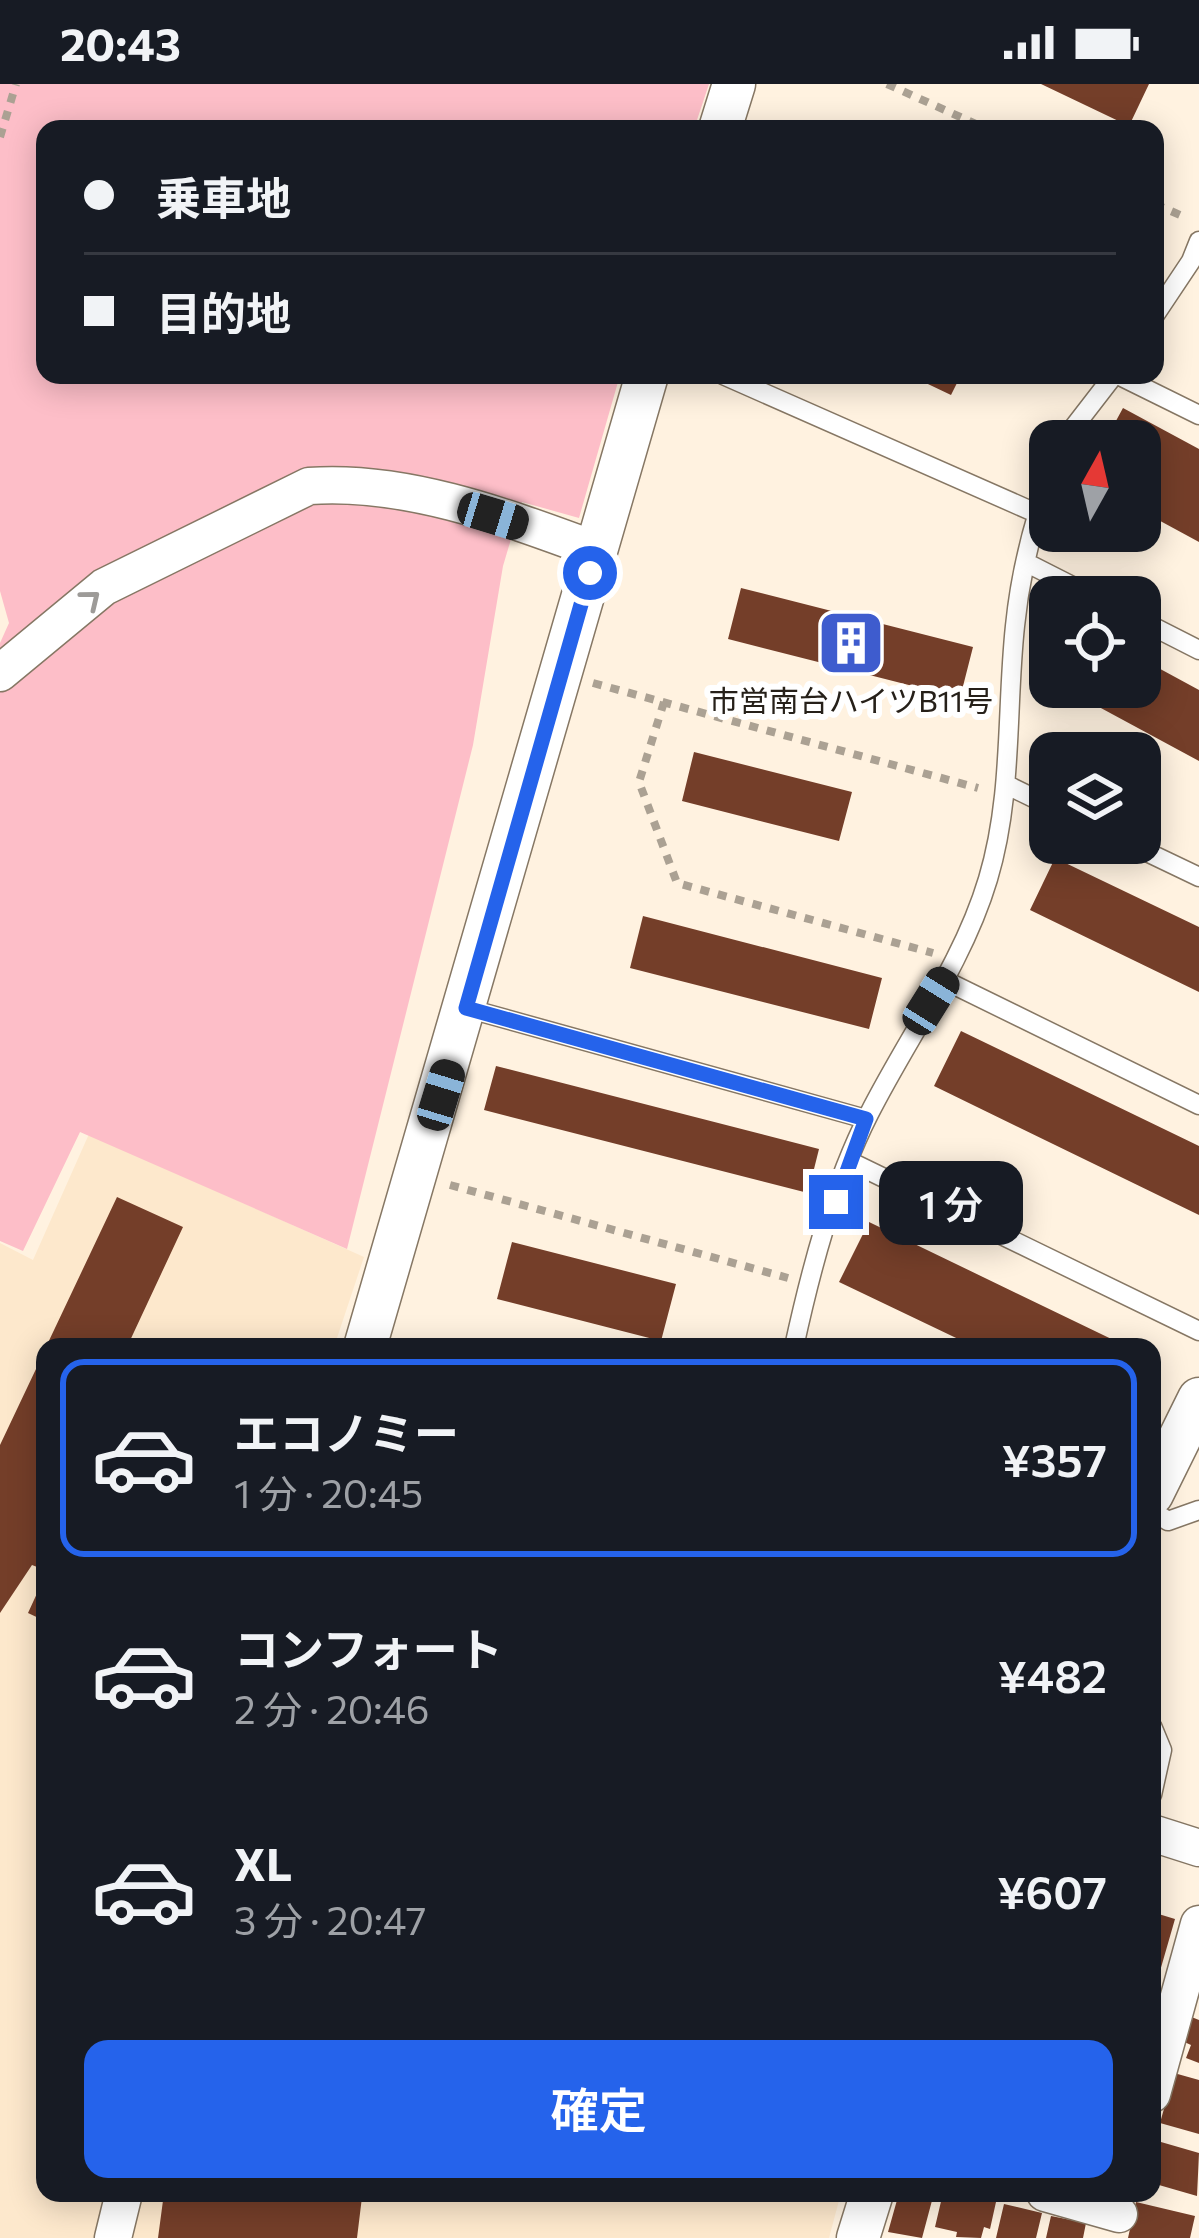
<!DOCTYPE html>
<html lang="ja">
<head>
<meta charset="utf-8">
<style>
	body { margin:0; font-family:Commissioner,"Noto Sans JP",sans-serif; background:#20242c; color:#f1f3f6; height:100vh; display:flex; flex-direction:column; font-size:45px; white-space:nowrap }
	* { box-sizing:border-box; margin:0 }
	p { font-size:39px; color:#9ea1a6 }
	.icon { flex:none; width:66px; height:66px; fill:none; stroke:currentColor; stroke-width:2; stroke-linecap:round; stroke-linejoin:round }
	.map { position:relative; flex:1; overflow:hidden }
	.details { position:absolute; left:36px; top:1254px; width:1125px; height:864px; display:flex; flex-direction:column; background:#171b24; border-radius:24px; box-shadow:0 6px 30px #0003 }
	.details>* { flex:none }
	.top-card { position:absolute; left:36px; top:36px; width:1128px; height:264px; border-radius:24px; box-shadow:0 6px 30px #0003; display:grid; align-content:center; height:264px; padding:0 48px; background:#171b24 }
	.needle { width:78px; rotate:8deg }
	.buttons { position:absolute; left:1029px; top:336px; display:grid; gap:24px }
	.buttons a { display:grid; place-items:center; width:132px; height:132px; border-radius:24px; background:#171b24; box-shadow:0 6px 30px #0003; font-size:60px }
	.end { position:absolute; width:54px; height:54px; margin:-27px; border:15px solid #2563eb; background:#fff; box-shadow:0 0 0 6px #fff }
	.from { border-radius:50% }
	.bubble { position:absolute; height:84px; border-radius:24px; background:#171b24; box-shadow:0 6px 30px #0003; font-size:39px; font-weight:600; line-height:84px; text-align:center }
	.car { position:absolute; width:36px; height:72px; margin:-36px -18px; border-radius:15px; box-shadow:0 0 9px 3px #0007; background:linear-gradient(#222 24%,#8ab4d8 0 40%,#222 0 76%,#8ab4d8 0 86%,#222 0) }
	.top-card b { display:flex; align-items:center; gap:42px; height:114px; font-size:45px }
	.top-card b+b { border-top:3px solid #363941 }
	.top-card i { width:30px; height:30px; background:#f1f3f6 }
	ul { padding:21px 0 0; list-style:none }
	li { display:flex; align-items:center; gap:36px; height:198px; margin:0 24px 18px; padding:0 24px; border:6px solid transparent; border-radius:24px }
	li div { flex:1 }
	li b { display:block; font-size:45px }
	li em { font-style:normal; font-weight:600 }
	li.on { border-color:#2563eb }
	li>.icon { width:108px; height:108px; stroke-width:1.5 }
	.cta { display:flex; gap:24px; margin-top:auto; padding:24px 48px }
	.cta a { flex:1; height:138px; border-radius:24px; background:#2563eb; color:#fff; font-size:48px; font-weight:600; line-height:138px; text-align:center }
	.status { display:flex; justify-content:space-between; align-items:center; height:84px; padding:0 60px; background:#171b24; direction:ltr }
	.status svg { height:33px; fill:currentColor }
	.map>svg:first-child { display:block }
	.built { fill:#fde8cc }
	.green { fill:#fdbec8 }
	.building { fill:#743e29 }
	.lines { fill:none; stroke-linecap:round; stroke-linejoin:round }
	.service-casing { stroke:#867764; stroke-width:21 }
	.minor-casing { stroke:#867764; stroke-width:39 }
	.tertiary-casing { stroke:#867764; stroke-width:45 }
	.path { stroke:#aba193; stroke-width:8; stroke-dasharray:9 9; stroke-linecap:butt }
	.service { stroke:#fff; stroke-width:18 }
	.minor { stroke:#fff; stroke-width:36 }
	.tertiary { stroke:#fff; stroke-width:42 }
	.oneway { stroke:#9d9b98 }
	.route { stroke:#2563eb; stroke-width:15 }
	.labels { text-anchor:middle; stroke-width:12; stroke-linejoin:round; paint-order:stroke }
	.poi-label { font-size:30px; fill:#262019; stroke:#fff }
</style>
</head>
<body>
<div class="status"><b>20:43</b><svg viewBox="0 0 49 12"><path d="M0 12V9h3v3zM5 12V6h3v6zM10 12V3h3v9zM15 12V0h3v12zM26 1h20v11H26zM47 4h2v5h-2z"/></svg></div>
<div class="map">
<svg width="1199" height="2154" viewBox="0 0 1199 2154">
	<rect width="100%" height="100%" fill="#fff2e0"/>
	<!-- built -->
	<path class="built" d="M89,1050L364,1173L334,1263H45V2109H105L95,2154H0V1159L33,1176Z
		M141,2109H841L829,2154H129Z"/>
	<!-- green -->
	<path class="green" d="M0,0H709L694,45H45V291H620L579,434L522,418L503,482L473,661L347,1165L80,1048L23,1167L0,1157V559L9,539L0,507Z"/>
	<!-- building -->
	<path class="building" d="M1041,0H1149L1129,42Z
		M909,291H961L951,311Z
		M1123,324L1199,365V458L1140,426V357H1105Z
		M741,504L973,563L960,614L728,555Z
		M1140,574L1199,606V677L1062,603H1140Z
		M694,668L852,708L839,757L682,717Z
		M1055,774L1199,843V908L1030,826Z
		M643,832L882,894L869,945L630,884Z
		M961,947L1199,1062V1131L934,1002Z
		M496,982L819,1065L808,1109L484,1026Z
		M117,1113L183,1143L127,1263H46Z
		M869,1138L1128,1263H975L839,1198Z
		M512,1158L676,1200L661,1257L497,1215Z
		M45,1266V1439L38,1454L45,1457V1486L32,1481L0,1529V1361Z
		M45,1492V1537L28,1529Z
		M1152,1828L1175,1835L1158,1894L1152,1893Z
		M1189,1932L1199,1936V1979L1186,1974L1191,1961L1180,1956Z
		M1174,1989L1199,1996V2050L1160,2039Z
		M1161,2058L1199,2069L1197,2112L1152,2099Z
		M164,2109H333L362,2113L357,2154H158Z
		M899,2109H934L922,2154L888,2148Z
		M943,2109H998L990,2145L984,2143L981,2154L956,2153L957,2148L935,2143Z
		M1136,2118L1195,2132L1190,2154H1128Z
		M1004,2120L1042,2129L1036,2154H996Z
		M1051,2132L1086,2139L1083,2154H1046Z"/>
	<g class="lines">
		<!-- service casing -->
		<g class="service-casing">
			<path id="service" d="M1155,231L1191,177L1199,157
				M723,291L1036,429
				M1118,291L1199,331
				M1063,357L1114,291
				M1027,479L1094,513
				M1140,536L1199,566
				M1007,701L1050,722
				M1128,759L1199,793
				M944,896L1199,1021
				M466,924L866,1035
				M849,1077L1199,1247
				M794,1263C811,1185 833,1101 869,1030C909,951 963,879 988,795C1013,712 1006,626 1015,542C1020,492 1033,439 1050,392
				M1152,1427L1168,1437L1199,1426
				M1152,1642L1162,1666L1152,1711"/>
		</g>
		<!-- minor casing -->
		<g class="minor-casing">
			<path id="minor" d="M0,589L104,503L309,402C406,395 506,433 596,466
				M1152,1749L1199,1764
				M1152,2010L1199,1840
				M1045,2109L1119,2130
				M113,2154L124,2109"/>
		</g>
		<!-- tertiary casing -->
		<g class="tertiary-casing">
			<path id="tertiary" d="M720,45L734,0
				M365,1263L647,291
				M1152,1410L1199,1315
				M858,2154L872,2109"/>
		</g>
		<!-- path -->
		<path class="path" d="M887,0L987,45
			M0,53L16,0
			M1155,120L1187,134
			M593,599L978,704
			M664,618L639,698L677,799L933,869
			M450,1101L788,1194"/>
		<!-- service -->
		<use href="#service" class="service"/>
		<!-- minor -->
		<use href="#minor" class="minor"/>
		<!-- tertiary -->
		<use href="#tertiary" class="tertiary"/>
	</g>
	<!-- one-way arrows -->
	<defs><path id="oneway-chevron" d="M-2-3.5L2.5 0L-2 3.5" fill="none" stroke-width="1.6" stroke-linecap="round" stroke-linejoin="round" transform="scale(3)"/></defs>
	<use class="oneway" href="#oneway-chevron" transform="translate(91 515) rotate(-39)"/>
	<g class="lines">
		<!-- route -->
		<path class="route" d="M590,489L466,924L866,1035L836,1118"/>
	</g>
	<!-- icons -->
	<defs>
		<g id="building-square" transform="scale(3.45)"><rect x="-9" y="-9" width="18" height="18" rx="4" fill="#3e5cce" stroke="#fff"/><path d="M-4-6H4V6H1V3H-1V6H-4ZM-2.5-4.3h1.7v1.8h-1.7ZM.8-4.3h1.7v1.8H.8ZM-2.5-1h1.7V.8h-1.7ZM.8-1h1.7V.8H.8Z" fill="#fff"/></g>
	</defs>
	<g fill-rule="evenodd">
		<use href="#building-square" x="851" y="559"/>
	</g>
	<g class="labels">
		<!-- poi labels -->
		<g class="poi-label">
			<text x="851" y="628">市営南台ハイツB11号</text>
		</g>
	</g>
</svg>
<div class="buttons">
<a><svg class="needle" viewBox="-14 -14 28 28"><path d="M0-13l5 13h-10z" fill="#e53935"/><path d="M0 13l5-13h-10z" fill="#9ea1a6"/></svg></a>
<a><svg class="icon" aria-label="locate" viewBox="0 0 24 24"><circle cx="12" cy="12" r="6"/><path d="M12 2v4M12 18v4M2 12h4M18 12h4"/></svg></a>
<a><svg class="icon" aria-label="layers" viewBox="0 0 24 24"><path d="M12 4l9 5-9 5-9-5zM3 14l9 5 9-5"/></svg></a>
</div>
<i class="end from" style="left:590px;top:489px"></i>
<i class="end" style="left:836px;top:1118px"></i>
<div class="bubble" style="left:879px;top:1077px;width:144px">1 分</div>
<i class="car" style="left:493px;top:432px;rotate:107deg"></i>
<i class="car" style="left:931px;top:917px;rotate:32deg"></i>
<i class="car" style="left:441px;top:1011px;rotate:17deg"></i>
<div class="top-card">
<b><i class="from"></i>乗車地</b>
<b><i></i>目的地</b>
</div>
<section class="details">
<ul>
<li class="on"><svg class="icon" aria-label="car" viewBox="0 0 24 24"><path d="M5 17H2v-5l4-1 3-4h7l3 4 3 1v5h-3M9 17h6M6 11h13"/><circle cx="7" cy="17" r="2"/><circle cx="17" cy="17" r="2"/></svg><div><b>エコノミー</b><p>1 分 · 20:45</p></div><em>¥357</em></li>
<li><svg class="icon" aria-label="car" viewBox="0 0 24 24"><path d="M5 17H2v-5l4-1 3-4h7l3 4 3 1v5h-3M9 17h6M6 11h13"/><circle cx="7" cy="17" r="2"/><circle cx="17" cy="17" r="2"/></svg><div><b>コンフォート</b><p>2 分 · 20:46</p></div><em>¥482</em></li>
<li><svg class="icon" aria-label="car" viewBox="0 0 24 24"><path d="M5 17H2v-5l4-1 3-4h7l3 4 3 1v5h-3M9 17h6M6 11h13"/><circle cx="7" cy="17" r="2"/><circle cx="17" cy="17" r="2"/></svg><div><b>XL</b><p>3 分 · 20:47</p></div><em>¥607</em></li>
</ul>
<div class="cta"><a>確定</a></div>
</section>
</div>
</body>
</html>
